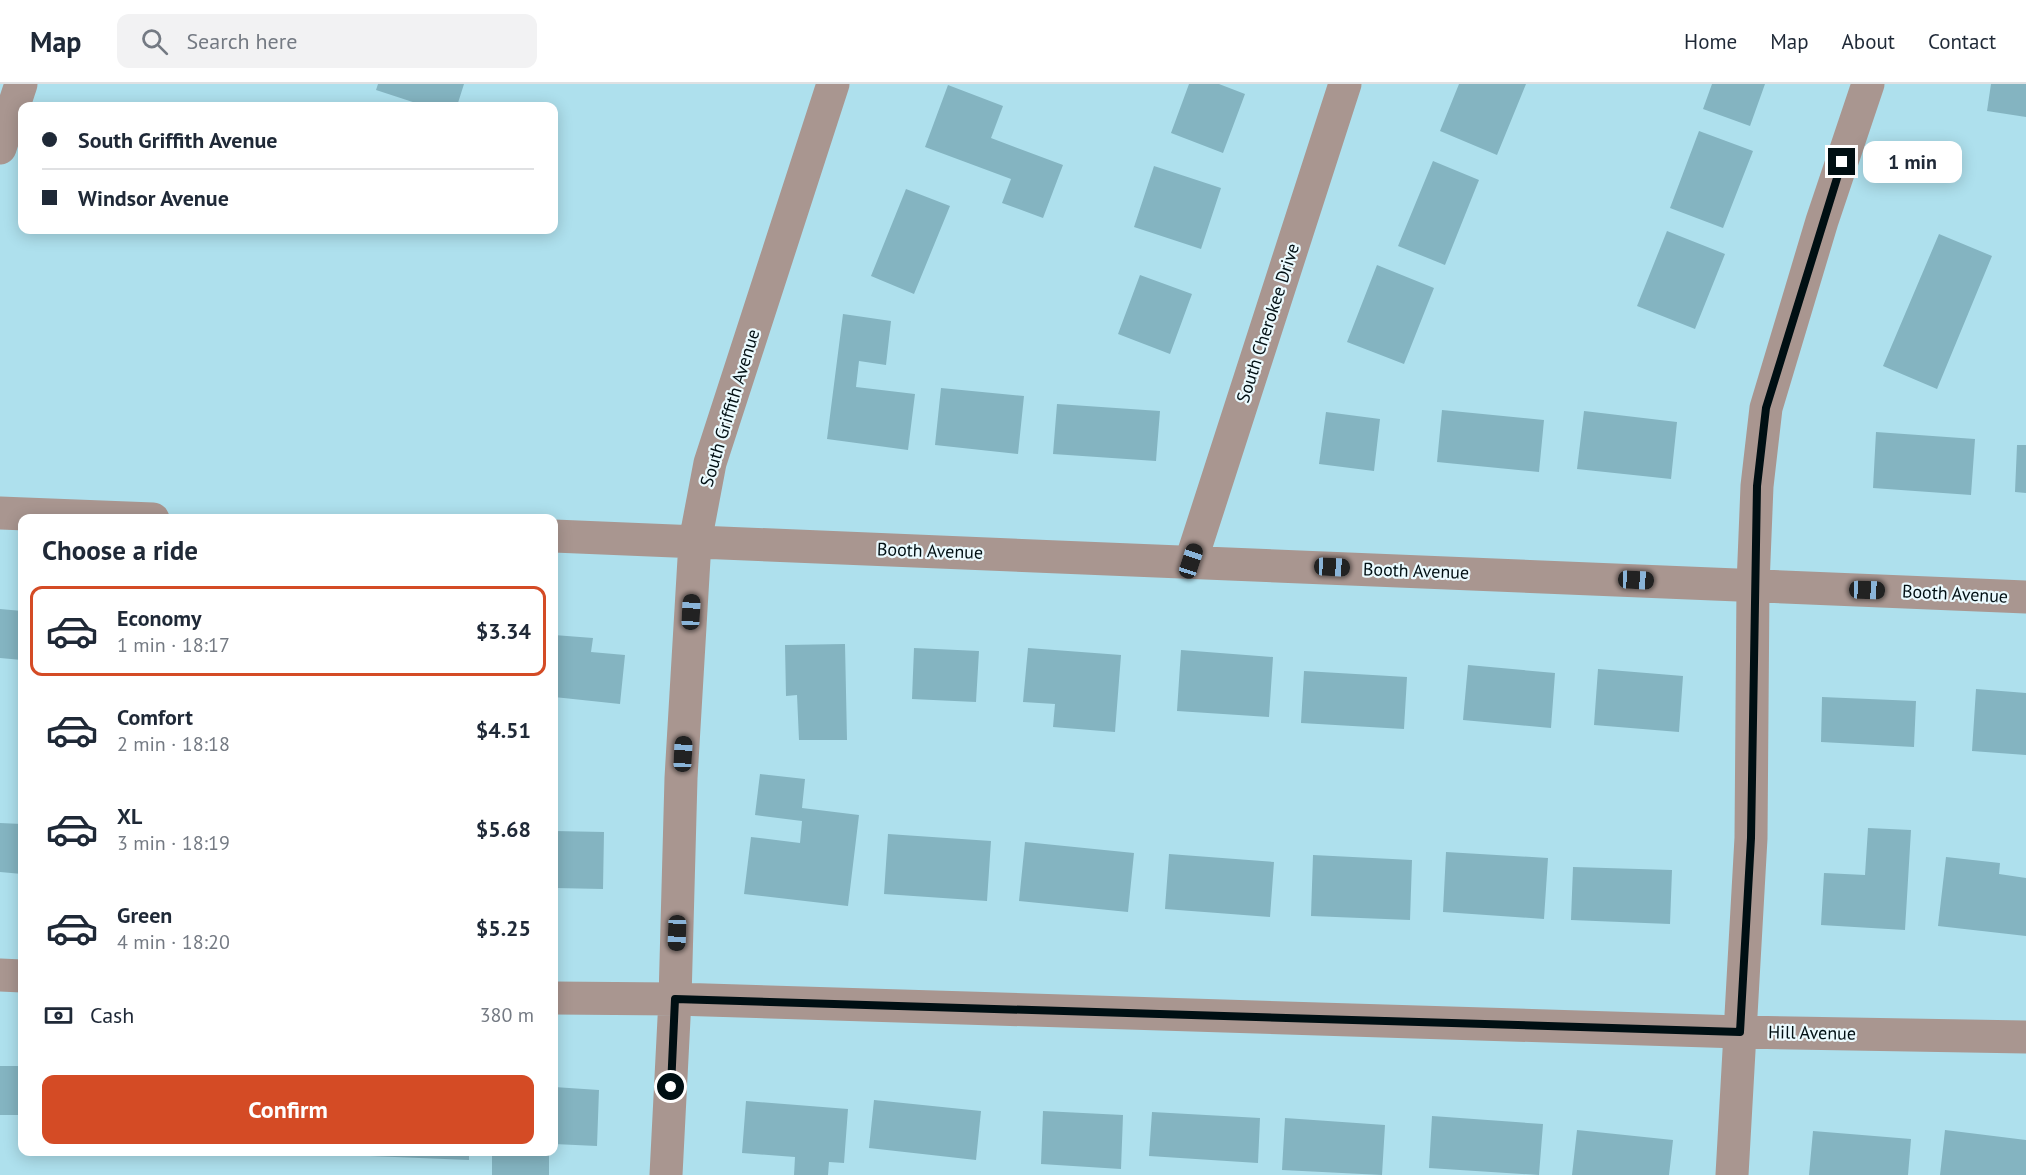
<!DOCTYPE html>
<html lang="en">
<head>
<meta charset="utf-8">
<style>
	body { margin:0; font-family:"PT Sans",sans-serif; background:#f2f2f3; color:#1f2937; height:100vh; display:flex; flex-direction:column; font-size:22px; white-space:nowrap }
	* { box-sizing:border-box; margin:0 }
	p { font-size:20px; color:#747a83 }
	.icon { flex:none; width:33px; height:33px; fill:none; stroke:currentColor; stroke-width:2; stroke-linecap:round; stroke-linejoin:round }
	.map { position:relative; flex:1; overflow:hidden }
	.details { position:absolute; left:18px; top:430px; width:540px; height:642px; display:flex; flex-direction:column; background:#fff; border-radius:12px; box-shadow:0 3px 15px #0003 }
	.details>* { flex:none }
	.top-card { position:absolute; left:18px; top:18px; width:540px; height:132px; border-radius:12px; box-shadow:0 3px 15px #0003; display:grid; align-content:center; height:132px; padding:0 24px; background:#fff }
	.end { position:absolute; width:27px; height:27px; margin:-14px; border:8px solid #000f13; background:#fff; box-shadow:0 0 0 3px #fff }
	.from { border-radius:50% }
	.bubble { position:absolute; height:42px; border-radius:12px; background:#fff; box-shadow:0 3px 15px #0003; font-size:20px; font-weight:800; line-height:42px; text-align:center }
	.car { position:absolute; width:18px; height:36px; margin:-18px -9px; border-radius:8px; box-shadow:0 0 4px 2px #0007; background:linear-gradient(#222 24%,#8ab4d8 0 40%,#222 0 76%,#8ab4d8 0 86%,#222 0) }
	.top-card b { display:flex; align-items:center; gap:21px; height:57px; font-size:22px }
	.top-card b+b { border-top:2px solid #e0e1e3 }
	.top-card i { width:15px; height:15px; background:#1f2937 }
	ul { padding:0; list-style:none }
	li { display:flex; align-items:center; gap:18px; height:90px; margin:0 12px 9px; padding:0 12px; border:3px solid transparent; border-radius:12px }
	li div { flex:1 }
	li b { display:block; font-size:22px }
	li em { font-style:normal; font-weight:800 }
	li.on { border-color:#d44b25 }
	li>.icon { width:54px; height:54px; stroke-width:1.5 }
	h2 { padding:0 24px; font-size:27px; line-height:72px }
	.pay { display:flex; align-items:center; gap:15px; height:66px; padding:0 24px; font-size:22px }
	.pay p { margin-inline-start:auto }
	.primary-button { display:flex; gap:12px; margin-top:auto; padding:12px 24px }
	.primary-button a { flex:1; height:69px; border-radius:12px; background:#d44b25; color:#fff; font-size:24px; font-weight:800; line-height:69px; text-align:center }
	header { display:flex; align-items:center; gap:36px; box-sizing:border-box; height:84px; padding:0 30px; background:#fff; border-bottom:2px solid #e0e1e3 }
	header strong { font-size:28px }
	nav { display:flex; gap:33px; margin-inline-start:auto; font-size:21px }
	.search { width:420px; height:54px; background:#f2f2f3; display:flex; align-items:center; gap:15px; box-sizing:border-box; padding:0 21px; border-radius:12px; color:#747a83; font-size:22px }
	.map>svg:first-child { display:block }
	.building { fill:#84b4c1 }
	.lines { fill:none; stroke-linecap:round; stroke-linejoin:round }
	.minor { stroke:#a99690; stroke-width:33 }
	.route { stroke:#000f13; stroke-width:8 }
	.labels { text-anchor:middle; stroke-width:4.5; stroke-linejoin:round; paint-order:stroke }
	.street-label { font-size:18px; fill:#000f13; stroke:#ebfafe }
</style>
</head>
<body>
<header>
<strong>Map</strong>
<div class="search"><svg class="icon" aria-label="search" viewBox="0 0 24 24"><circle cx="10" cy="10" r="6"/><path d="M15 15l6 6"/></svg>Search here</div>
<nav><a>Home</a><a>Map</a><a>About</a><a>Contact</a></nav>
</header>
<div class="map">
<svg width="2026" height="1091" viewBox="0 0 2026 1091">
	<rect width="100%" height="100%" fill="#aee0ed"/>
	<!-- building -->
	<path class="building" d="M378,0H464L457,22H425L376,6Z
		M1189,0H1219L1245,10L1223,69L1171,49Z
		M1459,0H1526L1497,71L1440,47Z
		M1712,0H1765L1750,42L1703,25Z
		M1991,0H2026V33L1987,27Z
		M948,1L1003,22L991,54L1063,81L1043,134L1002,119L1011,95L925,63Z
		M1699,47L1753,67L1723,144L1670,124Z
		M1433,77L1479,96L1445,181L1398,162Z
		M1154,82L1221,104L1201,165L1134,143Z
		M906,105L950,122L914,210L871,192Z
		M1667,147L1725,170L1695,245L1637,222Z
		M1939,150L1992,172L1937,305L1883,282Z
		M1377,181L1434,204L1404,280L1347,258Z
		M1140,191L1192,210L1170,270L1118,250Z
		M843,230L891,237L886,281L859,277L856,303L915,310L908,366L827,355Z
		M941,304L1024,312L1018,370L935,361Z
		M1057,320L1160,327L1156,377L1053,370Z
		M1442,326L1544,336L1539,388L1437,378Z
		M1584,327L1677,338L1671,395L1577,385Z
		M1326,328L1380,335L1374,387L1319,380Z
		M1876,348L1975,355L1971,411L1873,404Z
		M2017,361H2026V409L2015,408Z
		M0,525L22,527V576L0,574Z
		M554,551L593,554L591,568L625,571L620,620L554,613Z
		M845,560L847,656H799L797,611L786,612L785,561Z
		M914,564L979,567L976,618L912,615Z
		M1028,564L1121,571L1115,648L1053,643L1055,620L1023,618Z
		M1181,566L1273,573L1269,633L1177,627Z
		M1468,581L1555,589L1551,644L1463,636Z
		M1598,585L1683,592L1679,648L1594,641Z
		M1304,587L1407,593L1404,645L1301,639Z
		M1976,605L2026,609V671L1972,667Z
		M1822,613L1916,617L1914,663L1821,658Z
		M760,690L805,695L802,724L859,731L848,822L744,810L751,753L800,759L802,737L755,731Z
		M0,739L22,740V790L0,788Z
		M1868,744L1911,746L1905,846L1821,841L1824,789L1865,791Z
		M554,747L604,748L603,805L554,804Z
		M888,750L991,757L987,817L884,810Z
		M1025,758L1134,769L1128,828L1019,817Z
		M1446,768L1548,774L1544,835L1443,828Z
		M1169,770L1274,778L1270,833L1165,825Z
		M1313,771L1412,776L1410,836L1311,832Z
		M1946,773L2000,779L1999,790L2026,794V852L1938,842Z
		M1573,783L1672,786L1670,840L1571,836Z
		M0,982H22V1031H0Z
		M554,1003L599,1006L597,1062L554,1060Z
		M874,1016L981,1027L976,1076L869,1064Z
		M746,1017L848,1025L844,1079L829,1078L828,1091H794L795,1073L742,1069Z
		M1043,1027L1123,1031L1121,1085L1041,1080Z
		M1152,1028L1260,1034L1258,1079L1149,1072Z
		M1432,1032L1543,1040L1539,1091L1429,1084Z
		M1285,1034L1385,1041L1382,1091L1282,1086Z
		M1577,1046L1673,1056L1669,1091H1572Z
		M1945,1046L2026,1056V1091H1940Z
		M1813,1047L1911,1055L1908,1091H1809Z
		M370,1068H469V1076L370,1072Z
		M492,1068H549V1091H492Z"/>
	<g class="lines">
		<!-- minor -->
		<path class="minor" d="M0,64L21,0
			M0,429L153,435
			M554,452L2026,513
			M1191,477L1345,0
			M0,891L22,892
			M554,914L675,915L1740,948L2026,953
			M666,1091L675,915L681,694L695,458L710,379L833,0
			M1732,1091L1751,754L1753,501L1757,402L1766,324L1822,137L1868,0"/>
	</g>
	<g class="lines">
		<!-- route -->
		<path class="route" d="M671,1003L675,915L1740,948L1751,754L1757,402L1766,324L1842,78"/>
	</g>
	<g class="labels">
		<!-- street labels -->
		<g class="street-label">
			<text transform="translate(1268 239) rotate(-72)" y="6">South Cherokee Drive</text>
			<text transform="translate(730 324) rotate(-73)" y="6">South Griffith Avenue</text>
			<text transform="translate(930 467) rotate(2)" y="6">Booth Avenue</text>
			<text transform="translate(1416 487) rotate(2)" y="6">Booth Avenue</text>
			<text transform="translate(1955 510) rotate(3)" y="6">Booth Avenue</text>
			<text transform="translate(1812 949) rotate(1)" y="6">Hill Avenue</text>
		</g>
	</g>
</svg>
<i class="end from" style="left:671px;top:1003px"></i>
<i class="end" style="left:1842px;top:78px"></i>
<div class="bubble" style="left:1863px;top:57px;width:99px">1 min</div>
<i class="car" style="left:1191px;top:477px;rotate:18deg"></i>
<i class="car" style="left:1332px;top:483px;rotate:93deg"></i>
<i class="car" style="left:1636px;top:496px;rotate:93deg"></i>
<i class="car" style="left:1867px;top:506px;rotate:92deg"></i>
<i class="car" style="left:691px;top:528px;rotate:3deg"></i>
<i class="car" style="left:683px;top:670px;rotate:3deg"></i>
<i class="car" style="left:677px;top:849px;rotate:182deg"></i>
<div class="top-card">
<b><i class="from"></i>South Griffith Avenue</b>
<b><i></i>Windsor Avenue</b>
</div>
<section class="details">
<h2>Choose a ride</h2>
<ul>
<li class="on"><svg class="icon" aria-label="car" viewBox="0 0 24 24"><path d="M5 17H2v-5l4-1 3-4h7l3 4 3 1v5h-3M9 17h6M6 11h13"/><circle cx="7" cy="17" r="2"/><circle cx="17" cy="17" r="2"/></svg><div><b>Economy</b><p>1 min · 18:17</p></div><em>$3.34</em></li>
<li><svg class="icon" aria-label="car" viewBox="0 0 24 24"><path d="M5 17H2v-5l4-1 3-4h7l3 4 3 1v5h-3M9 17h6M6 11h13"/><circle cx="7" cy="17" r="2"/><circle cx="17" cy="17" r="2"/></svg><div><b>Comfort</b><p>2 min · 18:18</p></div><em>$4.51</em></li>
<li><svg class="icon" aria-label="car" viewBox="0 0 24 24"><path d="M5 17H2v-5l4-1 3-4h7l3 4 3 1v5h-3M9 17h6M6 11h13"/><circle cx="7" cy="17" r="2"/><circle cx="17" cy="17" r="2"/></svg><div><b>XL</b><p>3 min · 18:19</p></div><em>$5.68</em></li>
<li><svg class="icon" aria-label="car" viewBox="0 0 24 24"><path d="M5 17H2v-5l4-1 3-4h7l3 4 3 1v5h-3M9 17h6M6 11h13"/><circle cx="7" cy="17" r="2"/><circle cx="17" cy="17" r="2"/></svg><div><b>Green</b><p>4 min · 18:20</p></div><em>$5.25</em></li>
</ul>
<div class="pay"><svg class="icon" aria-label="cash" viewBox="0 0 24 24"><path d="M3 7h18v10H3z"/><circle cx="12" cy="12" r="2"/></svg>Cash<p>380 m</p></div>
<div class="primary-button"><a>Confirm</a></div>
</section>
</div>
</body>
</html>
